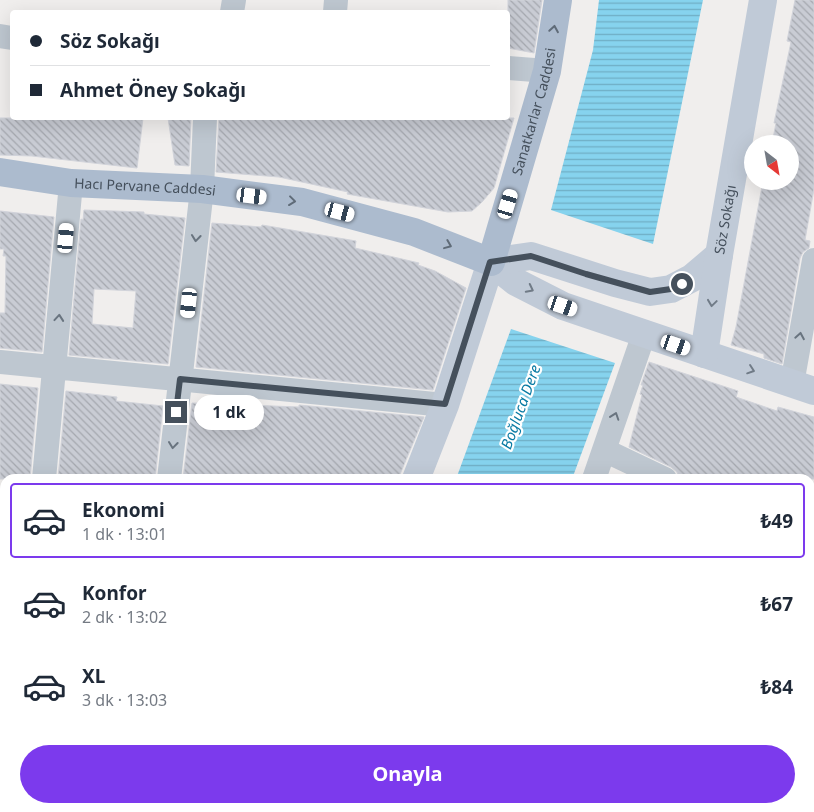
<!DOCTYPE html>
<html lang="tr">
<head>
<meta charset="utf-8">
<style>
	body { margin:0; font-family:"Noto Sans",sans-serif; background:#f2f2f3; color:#1f2937; height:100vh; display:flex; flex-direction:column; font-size:19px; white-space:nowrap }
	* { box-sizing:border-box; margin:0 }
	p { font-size:16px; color:#747a83 }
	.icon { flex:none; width:28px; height:28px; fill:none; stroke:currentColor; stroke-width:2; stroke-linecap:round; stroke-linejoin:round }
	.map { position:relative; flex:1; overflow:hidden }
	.side { position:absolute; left:0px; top:474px; width:815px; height:339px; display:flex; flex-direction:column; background:#fff; border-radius:15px 15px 0 0; box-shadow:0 5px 20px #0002 }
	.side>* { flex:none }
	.hud { position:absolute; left:10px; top:10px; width:500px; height:110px; border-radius:5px; box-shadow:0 5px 20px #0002; display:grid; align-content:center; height:110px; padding:0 20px; background:#fff }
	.needle { width:32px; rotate:149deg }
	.tools { position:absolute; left:744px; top:135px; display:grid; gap:10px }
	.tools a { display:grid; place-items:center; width:55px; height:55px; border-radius:50%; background:#fff; box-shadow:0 5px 20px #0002; font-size:25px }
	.end { position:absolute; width:22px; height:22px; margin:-11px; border:6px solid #45505c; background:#fff; box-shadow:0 0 0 2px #fff }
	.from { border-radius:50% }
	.bubble { position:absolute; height:35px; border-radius:18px; background:#fff; box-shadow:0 5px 20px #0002; font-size:16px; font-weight:700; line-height:35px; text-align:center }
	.car { position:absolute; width:15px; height:30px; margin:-15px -8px; border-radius:6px; box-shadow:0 0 4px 1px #0007; background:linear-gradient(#fff 24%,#345 0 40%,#fff 0 76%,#345 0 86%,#fff 0) }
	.hud b { display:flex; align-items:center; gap:18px; height:48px; font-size:19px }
	.hud b+b { border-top:1px solid #e0e1e3 }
	.hud i { width:12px; height:12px; background:#1f2937 }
	ul { padding:9px 0 0; list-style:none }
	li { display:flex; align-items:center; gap:15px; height:75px; margin:0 10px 8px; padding:0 10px; border:2px solid transparent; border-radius:5px }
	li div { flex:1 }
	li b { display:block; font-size:19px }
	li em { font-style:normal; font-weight:700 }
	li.selected { border-color:#7c3aed }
	li>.icon { width:45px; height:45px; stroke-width:1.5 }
	.primary-button { display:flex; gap:10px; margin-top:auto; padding:10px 20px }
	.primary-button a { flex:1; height:58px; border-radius:30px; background:#7c3aed; color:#fff; font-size:20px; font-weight:700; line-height:58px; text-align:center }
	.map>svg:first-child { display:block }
	.water { fill:url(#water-rules) }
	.building { fill:url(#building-back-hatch); stroke:#d1d3da; fill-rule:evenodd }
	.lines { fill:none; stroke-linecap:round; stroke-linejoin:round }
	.highway-casing { stroke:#6f88aa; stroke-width:29 }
	.street { stroke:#bec7d0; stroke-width:24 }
	.secondary { stroke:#c0cad7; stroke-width:28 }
	.primary { stroke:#acbbce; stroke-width:28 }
	.highway { stroke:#849dbe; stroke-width:28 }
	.oneway { stroke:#5f6b78 }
	.oneway2 { stroke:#69747f }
	.oneway3 { stroke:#707b87 }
	.route { stroke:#45505c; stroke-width:6 }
	.labels { text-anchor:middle; stroke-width:4.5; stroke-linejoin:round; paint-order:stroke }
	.street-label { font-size:14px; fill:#45505c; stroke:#fff }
	.water-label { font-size:15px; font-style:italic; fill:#097aa3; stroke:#fff }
</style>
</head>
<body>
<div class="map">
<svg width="814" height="812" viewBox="0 0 814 812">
	<defs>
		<pattern id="water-rules" width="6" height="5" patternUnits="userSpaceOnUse" patternTransform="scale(1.25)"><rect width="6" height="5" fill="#86d3ee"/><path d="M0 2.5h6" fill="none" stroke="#6faec4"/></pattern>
		<pattern id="building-back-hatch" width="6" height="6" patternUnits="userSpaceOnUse" patternTransform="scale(1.25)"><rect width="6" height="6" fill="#c9ccd4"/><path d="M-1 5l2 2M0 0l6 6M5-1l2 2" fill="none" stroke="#a5a8af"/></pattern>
	</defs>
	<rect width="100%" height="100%" fill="#f0eeed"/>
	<!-- water -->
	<path class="water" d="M599,0H703L653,244L551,210L593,50Z
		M511,329L615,363L572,479H456Z"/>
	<!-- building -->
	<path class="building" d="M508,0H542L534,53L508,48Z
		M795,0H814V189L805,240L810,241L809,248L803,252L800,258L782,364L764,358V354L731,345L736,327L763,181H790V144H772L776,123H774L791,42L787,41Z
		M0,118H143L137,168L32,156L0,155Z
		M168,118H191L189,166L175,165Z
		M219,118H514L494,188L482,202L472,211L448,212L347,194L348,192L279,177L216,172Z
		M84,210L144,212V214L185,218L168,364L69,355L81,219L83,220ZM94,289L136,291L133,328L92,324Z
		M0,211L54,217L42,352L0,348V313H5L6,256H3L4,249H0Z
		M212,223L261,227L262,225L356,241L355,248L419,263L418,265L435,271L466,288L433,390L196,367Z
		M649,362L738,391L736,397L777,411L778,407L814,417V479H679L677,472L671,467L629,447L642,395L640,394L643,385H641Z
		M0,384L38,388L30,479H0Z
		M66,391L117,397L116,401L163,406L155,479H58Z
		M192,403L299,407V405L424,417L398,479H183Z"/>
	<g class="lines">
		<!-- highway casing -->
		<g class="highway-casing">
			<path id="highway" d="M810,754L814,752
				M598,812L615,808
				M812,812H814"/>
		</g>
		<!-- street -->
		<path class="street" d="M232,12L234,0
			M335,12L336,0
			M0,36L12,38
			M508,68L547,71
			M0,362L445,405
			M792,384L814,260
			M604,450L665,479
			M44,479L71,183
			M169,479L202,189L205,118
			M594,479L644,334
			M810,547L814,548
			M810,616L814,618
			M0,797L5,796
			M130,812L131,808"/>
		<!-- secondary -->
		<g class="secondary">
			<path d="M491,262L516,282L563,306L814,391"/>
			<path d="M491,262L531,256L615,283L650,292L671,289L692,278L719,255"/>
			<path id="s1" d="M704,354L719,255L763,0"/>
			<path d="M416,479L445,405L491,262"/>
			<path d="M264,812L267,808"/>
		</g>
		<!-- primary -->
		<g class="primary">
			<path id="s2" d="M0,172L71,183L202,189L302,202L414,232L491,262L547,71L558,0"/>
			<path d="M810,700L814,699"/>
			<path d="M410,812L425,808"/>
		</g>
		<!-- highway -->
		<use href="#highway" class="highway"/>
	</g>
	<!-- one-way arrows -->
	<defs><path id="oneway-chevron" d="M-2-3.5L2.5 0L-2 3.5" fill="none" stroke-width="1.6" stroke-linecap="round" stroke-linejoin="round" transform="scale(1.25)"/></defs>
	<g class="oneway">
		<use href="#oneway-chevron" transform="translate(554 29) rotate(-81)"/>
		<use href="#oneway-chevron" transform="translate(292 201) rotate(7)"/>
		<use href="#oneway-chevron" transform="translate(448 245) rotate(22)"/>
	</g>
	<g class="oneway2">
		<use href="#oneway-chevron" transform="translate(196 238) rotate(96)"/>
		<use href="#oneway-chevron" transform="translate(59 318) rotate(-85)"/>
		<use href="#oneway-chevron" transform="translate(800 336) rotate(-80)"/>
		<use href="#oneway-chevron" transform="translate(615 416) rotate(-71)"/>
		<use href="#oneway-chevron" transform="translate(173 445) rotate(97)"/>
	</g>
	<g class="oneway3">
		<use href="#oneway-chevron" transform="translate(530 289) rotate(27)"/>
		<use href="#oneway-chevron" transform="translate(712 303) rotate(98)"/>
		<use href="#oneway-chevron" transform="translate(751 370) rotate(19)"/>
	</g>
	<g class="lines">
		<!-- route -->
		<path class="route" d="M176,412L180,379L445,404L490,262L531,256L586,274L650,292L671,289L682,284"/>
	</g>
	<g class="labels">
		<!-- street labels -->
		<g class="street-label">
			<text dy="5" stroke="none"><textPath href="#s2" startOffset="659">Sanatkarlar Caddesi</textPath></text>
			<text dy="5" stroke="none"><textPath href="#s2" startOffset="146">Hacı Pervane Caddesi</textPath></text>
			<text dy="5" stroke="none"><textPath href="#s1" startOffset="136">Söz Sokağı</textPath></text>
		</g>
		<!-- water labels -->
		<g class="water-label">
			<text transform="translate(521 407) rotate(-70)" y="5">Boğluca Dere</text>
		</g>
	</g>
</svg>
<div class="tools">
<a><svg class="needle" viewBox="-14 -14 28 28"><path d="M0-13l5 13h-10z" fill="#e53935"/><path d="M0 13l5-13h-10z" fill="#747a83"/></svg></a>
</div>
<i class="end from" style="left:682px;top:284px"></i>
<i class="end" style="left:176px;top:412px"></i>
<div class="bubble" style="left:194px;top:395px;width:70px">1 dk</div>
<i class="car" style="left:252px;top:196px;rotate:97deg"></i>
<i class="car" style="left:508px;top:204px;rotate:17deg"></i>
<i class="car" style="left:340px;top:212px;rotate:105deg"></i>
<i class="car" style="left:66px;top:238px;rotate:5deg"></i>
<i class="car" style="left:189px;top:303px;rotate:186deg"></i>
<i class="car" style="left:563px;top:306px;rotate:109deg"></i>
<i class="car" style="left:676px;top:345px;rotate:109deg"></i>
<div class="hud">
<b><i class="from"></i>Söz Sokağı</b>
<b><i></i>Ahmet Öney Sokağı</b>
</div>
<section class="side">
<ul>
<li class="selected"><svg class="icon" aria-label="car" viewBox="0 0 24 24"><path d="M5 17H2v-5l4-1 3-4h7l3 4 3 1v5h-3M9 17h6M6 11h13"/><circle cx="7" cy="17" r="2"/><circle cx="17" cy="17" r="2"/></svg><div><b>Ekonomi</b><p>1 dk · 13:01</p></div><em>₺49</em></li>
<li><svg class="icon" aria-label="car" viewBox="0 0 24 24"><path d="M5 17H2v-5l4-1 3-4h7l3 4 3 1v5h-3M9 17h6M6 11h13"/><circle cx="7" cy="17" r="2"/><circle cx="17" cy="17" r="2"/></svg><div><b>Konfor</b><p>2 dk · 13:02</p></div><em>₺67</em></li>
<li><svg class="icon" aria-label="car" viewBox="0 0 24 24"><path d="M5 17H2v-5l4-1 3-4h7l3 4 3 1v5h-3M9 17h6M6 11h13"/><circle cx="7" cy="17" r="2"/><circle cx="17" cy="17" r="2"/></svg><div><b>XL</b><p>3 dk · 13:03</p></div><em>₺84</em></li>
</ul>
<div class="primary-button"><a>Onayla</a></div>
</section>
</div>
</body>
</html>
